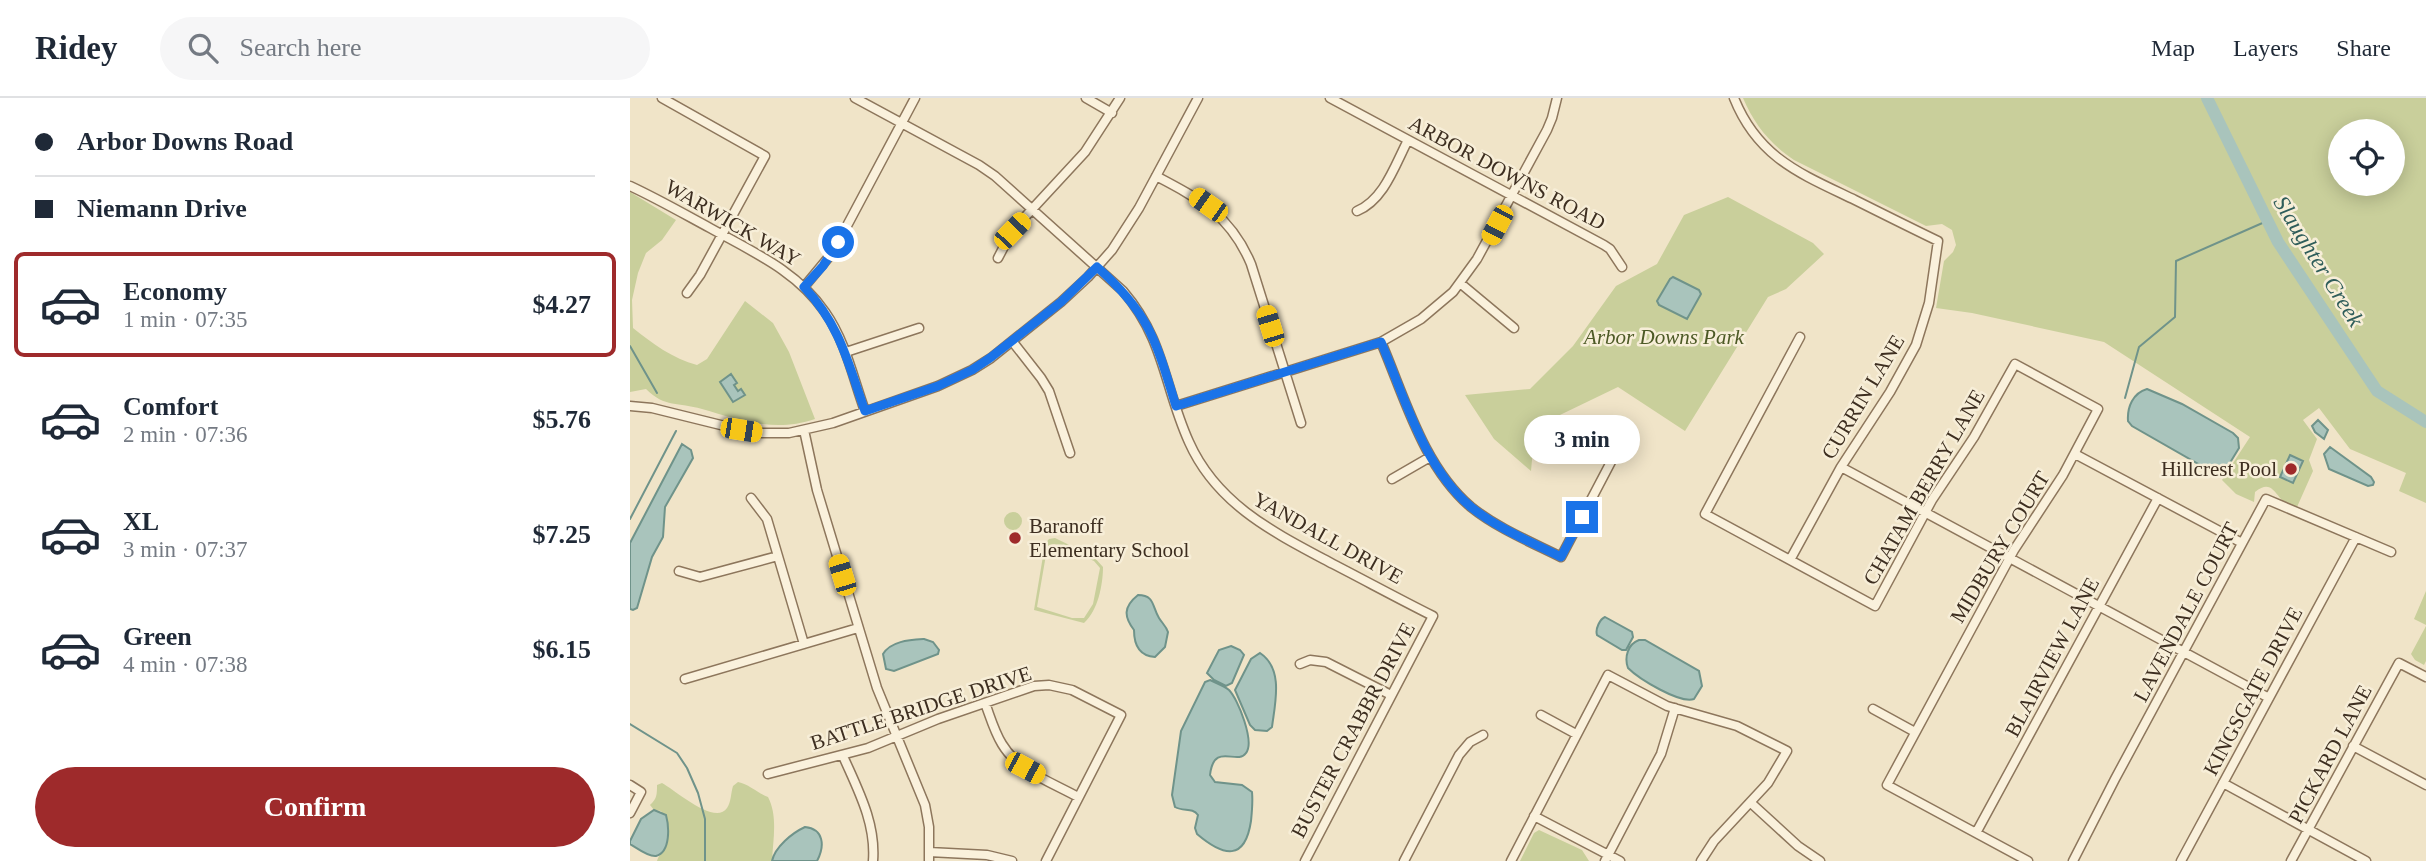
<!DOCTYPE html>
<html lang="en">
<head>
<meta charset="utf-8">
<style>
	body { margin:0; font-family:Georgia,serif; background:#f6f6f7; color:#1f2937; height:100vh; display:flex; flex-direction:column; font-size:26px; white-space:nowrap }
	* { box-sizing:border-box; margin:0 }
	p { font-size:23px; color:#747a83 }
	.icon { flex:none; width:38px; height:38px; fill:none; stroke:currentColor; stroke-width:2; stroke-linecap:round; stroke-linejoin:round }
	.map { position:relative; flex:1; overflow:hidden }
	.drawer { display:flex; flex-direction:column; background:#fff; width:630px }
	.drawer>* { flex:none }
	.banner { display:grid; align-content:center; height:154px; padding:0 35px; background:#fff }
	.buttons { position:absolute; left:1698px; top:21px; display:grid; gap:14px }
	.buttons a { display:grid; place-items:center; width:77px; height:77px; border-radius:50%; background:#fff; box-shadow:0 4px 18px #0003; font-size:35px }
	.end { position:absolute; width:32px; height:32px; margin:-16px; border:9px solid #1a73e8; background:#fff; box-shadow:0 0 0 4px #fff }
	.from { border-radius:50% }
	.bubble { position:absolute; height:49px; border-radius:24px; background:#fff; box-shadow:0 4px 18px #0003; font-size:23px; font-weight:700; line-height:49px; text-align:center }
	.car { position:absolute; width:21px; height:42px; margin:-21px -10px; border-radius:9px; box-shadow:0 0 5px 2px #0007; background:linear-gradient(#f5c518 24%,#345 0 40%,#f5c518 0 76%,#345 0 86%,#f5c518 0) }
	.banner b { display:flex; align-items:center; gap:24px; height:66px; font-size:26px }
	.banner b+b { border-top:2px solid #e0e1e3 }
	.banner i { width:18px; height:18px; background:#1f2937 }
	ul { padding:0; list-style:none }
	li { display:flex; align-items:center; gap:21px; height:105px; margin:0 14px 10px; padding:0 21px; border:4px solid transparent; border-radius:10px }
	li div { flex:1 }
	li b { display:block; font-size:26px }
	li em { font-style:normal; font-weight:700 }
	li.on { border-color:#9e2a2b }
	li>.icon { width:63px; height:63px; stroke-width:1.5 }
	.primary-button { display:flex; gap:14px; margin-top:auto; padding:14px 35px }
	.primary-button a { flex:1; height:80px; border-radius:42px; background:#9e2a2b; color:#fff; font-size:28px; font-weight:700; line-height:80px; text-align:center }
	header { display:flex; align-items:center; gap:42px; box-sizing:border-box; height:98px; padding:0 35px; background:#fff; border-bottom:2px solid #e0e1e3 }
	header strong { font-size:33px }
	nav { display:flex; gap:38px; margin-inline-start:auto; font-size:24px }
	.search { width:490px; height:63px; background:#f6f6f7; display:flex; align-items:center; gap:18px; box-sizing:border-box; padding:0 24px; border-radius:38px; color:#747a83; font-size:26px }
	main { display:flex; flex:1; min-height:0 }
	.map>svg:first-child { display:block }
	.green { fill:#c9cf9b; fill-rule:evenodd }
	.water { fill:#a9c4bc; stroke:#6f938a; stroke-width:2 }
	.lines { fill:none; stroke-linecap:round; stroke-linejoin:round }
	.stream { stroke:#6f938a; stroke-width:2 }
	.river { stroke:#a9c4bc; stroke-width:12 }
	.street-casing { stroke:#8d765c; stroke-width:11 }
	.street { stroke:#faf1dc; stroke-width:8 }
	.route { stroke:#1a73e8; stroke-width:9 }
	.poi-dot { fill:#9e2a2b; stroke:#f7eed8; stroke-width:2.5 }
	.labels { text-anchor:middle; stroke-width:5; stroke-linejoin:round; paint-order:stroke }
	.street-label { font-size:21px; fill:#3d2e20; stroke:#f7eed8 }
	.park-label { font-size:21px; font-style:italic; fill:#4d5a26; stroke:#f7eed8 }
	.poi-label { font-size:21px; fill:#3d2e20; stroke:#f7eed8; text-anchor:end }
	.water-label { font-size:23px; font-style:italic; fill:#2f5d5a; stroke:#f7eed8 }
</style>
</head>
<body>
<header>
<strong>Ridey</strong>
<div class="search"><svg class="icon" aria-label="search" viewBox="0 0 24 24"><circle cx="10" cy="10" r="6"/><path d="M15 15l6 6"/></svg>Search here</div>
<nav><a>Map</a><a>Layers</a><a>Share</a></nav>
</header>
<main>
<section class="drawer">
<div class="banner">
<b><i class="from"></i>Arbor Downs Road</b>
<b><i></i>Niemann Drive</b>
</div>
<ul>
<li class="on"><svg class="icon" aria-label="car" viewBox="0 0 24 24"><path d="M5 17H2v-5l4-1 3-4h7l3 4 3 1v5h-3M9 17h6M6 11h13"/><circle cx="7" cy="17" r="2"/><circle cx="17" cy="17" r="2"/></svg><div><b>Economy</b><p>1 min · 07:35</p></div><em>$4.27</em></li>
<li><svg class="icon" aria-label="car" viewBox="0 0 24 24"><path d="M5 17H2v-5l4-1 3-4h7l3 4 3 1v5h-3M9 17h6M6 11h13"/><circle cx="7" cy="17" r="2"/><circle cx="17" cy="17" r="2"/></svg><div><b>Comfort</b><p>2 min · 07:36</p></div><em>$5.76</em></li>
<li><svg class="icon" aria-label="car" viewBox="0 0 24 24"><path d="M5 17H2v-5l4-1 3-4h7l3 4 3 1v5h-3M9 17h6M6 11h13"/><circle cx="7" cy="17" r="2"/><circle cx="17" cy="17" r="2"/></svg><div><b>XL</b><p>3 min · 07:37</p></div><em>$7.25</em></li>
<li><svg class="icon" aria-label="car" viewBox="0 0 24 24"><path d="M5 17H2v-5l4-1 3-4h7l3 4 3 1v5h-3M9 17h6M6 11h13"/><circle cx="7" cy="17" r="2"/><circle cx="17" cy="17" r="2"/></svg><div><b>Green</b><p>4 min · 07:38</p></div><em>$6.15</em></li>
</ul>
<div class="primary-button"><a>Confirm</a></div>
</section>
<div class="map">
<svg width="1796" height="763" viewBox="0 0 1796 763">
	<rect width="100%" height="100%" fill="#f0e4c8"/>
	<!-- green -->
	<path class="green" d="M1113,0H1796V405L1769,393L1776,375L1720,351L1689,310L1673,322L1687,341L1679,362L1683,373L1667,409C1661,407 1654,405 1650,400C1642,390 1638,384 1625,394L1624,404L1606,396L1592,382L1620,339L1474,244L1342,215L1306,210L1314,163L1323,154L1326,147L1322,132L1312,126L1296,128L1164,62C1140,46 1124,26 1113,0ZM1710,33H1762V86H1710Z
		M0,94L46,122L32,142L16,155L8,175L2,202L3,230C22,245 43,261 67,267L77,261L115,203L143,225L159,254L185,321C144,335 111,322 72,311C48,304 35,310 16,291L0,294Z
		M1098,99L1183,145L1194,156L1156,191L1138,199L1055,333L988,289L905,329L901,373L864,341L835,297L900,291L943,248L986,188L1027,166L1054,117Z
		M374 423a9 9 0 1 1 18 0a9 9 0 1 1-18 0Z
		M425,440L464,459L473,469C473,486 468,513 454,525L404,512L415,446L419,441ZM425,446L464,463L470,470L463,506L454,520H442L407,509L417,451L419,447Z
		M1796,493V527L1784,521Z
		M1796,528V563L1794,567L1785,562L1781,556Z
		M108,684C119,686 127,695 138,699C148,718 143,742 142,763H27C28,759 30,756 33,753C42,741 39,725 31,713L24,712L20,707C27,701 27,696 27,687L32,685C45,692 85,728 97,710C101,705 101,694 103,688Z
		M909,732L952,752L959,763H890L904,735Z"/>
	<!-- water -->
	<path class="water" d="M1043,179L1069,192L1071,196L1057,221L1029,207L1027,203L1040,181Z
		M101,276L107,285L104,287L108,293L111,291L115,297L103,304L90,284Z
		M1517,291L1552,306L1603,335L1608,340L1609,350L1598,368L1585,374L1579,372L1502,328L1498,323C1497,309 1503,295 1517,291Z
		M1688,322L1698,332L1694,341L1685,334L1682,328Z
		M52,346L61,352L63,360L35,409L33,439L22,459L7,510L3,512L0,511V445Z
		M1700,349L1741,379L1744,384L1743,387L1738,388L1699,371L1694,356Z
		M1660,357L1673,363L1663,385L1650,379Z
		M508,497C525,497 522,509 529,520C532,525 536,528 538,534L535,549L525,559C509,558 504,546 504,532C494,519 493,509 508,497Z
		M975,519L1002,534L1003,539L996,552H992L967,537C965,531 970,521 975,519Z
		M294,541L303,544L309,552L308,556L264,573L256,571L253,556C261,543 279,542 294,541Z
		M1009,542H1015L1069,573L1072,588L1064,601C1050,606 1009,581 998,570C994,559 998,546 1009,542Z
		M601,548L610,552L614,557L602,585L596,588L584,582L577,575L589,552Z
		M630,555C654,571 645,605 642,629L637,633L625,632L620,627L605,592L621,561Z
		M580,582C586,585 594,588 599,592C608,601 625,644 616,655C607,668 584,643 580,677L585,684L612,687L622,694C623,704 622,713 621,723C615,763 594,759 567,736L565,730L568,717C562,709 554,714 545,709L542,697L551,633L575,584Z
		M24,712L36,717C39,728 41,754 26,758C18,759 7,750 0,746V743L11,721Z
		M175,729C194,731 195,748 187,763H142C145,749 162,735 175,729Z"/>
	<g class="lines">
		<!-- stream -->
		<path class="stream" d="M0,248L27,295
			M1495,300L1509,249L1545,219L1546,163L1637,123
			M0,421L46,333
			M0,626L47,655L57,670L68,695L75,721V763"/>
		<!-- river -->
		<path class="river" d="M1577,0L1648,144L1747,293L1796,324"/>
		<!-- street casing -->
		<g class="street-casing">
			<path id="street" d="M32,0L135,58L70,177L57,195
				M225,0L349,67L365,78L493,193C535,242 534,289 559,344C587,407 645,435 703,466C736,483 769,501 803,518L675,763
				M456,0L482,15
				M700,0L974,147L980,151L992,169
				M1104,0C1128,60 1171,76 1225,102C1253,116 1281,130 1308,143L1299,205L1286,247L1260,294L1211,369L1160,462
				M526,78C570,101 601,118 621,166L671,325
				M0,88C28,101 54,116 80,130C123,154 167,173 195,214C216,244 223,280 235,313
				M727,113C754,102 765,67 778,42
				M368,160L382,133L455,54L490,0
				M830,185L884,230
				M174,189L203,154L285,0
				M1170,239L1075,416L1245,508L1302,402L1344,339L1385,266L1468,311L1433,377L1384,452L1257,687L1398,763
				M382,243L411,280L419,293L440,355
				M751,244C775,300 793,368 841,409C867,430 901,444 931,459L983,360
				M216,254L289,230
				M0,308L22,310L111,332L131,335H159L203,325L308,288L342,272L361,260L431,204L458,179L482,152L509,110L568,0
				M546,308L751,244L791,221L823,194L847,161L917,32L922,20L927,0
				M174,332L187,392L247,590L295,707L299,729V763
				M1445,356L1612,445
				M1211,369L1639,600
				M762,381L800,359
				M121,400L137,421L174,546
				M49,473L70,479L148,458
				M670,566L680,562L696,564L761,597
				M55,581L228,530
				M355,605C360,618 364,633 372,646C388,673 421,684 448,699
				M1243,611L1285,634
				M911,617L946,636
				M1723,648L1796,687
				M213,658C228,692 246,725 243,763
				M138,676L238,650L308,621L404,588L419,587L442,592L491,617L416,763
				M1593,685L1736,763
				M0,687L11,694L0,715
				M1121,705L1168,748L1190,763
				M904,718L990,763
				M1346,735L1528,400
				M299,754L357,757L382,763
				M774,763L829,657L840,644L853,637
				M881,763L978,577L1037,608L1107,628L1157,653L1138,685L1084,743L1071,763
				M975,763L1031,656L1045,610
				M1443,763L1485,681L1636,401L1761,454
				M1551,763L1726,439
				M1661,763L1769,565L1796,579"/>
		</g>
		<!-- street -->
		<use href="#street" class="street"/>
	</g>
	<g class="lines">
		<!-- route -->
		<path class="route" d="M208,144L193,168L174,189C210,227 218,265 235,313L308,288L342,272L360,260L431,204L467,169C520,216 526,243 546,308L751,244C775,300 793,368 841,409C867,430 901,444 931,459L952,419"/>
	</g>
	<!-- markers -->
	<g class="poi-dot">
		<circle cx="1661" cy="371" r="7"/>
		<circle cx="385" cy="440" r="7"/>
	</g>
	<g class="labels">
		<!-- street labels -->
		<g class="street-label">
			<text transform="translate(877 75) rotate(28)" y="7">ARBOR DOWNS ROAD</text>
			<text transform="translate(103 125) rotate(30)" y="7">WARWICK WAY</text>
			<text transform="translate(1233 299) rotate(-59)" y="7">CURRIN LANE</text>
			<text transform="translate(1294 389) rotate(-60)" y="7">CHATAM BERRY LANE</text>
			<text transform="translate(698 440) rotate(29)" y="7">YANDALL DRIVE</text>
			<text transform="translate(1370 449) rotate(-59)" y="7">MIDBURY COURT</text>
			<text transform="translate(1556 514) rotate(-62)" y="7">LAVENDALE COURT</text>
			<text transform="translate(1422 559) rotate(-62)" y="7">BLAIRVIEW LANE</text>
			<text transform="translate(1623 593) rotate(-62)" y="7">KINGSGATE DRIVE</text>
			<text transform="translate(291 610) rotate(-18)" y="7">BATTLE BRIDGE DRIVE</text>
			<text transform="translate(723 632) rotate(-62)" y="7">BUSTER CRABBR DRIVE</text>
			<text transform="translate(1700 656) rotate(-62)" y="7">PICKARD LANE</text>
		</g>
		<!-- park labels -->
		<g class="park-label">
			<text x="1034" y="246">Arbor Downs Park</text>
		</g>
		<!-- poi labels -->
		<g class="poi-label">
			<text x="1647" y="378">Hillcrest Pool</text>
			<text x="399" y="435" text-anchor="start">Baranoff<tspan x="399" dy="24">Elementary School</tspan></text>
		</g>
		<!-- water labels -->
		<g class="water-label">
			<text transform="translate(1689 163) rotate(58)" y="8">Slaughter Creek</text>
		</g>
	</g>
</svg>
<div class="buttons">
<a><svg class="icon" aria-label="locate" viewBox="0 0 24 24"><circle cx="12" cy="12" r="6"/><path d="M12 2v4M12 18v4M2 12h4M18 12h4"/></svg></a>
</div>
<i class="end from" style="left:208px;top:144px"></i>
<i class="end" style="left:952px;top:419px"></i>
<div class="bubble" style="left:894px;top:317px;width:116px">3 min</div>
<i class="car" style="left:578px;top:107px;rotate:305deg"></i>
<i class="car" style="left:867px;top:127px;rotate:208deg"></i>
<i class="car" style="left:382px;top:133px;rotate:44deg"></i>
<i class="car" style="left:640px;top:228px;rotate:343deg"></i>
<i class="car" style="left:111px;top:332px;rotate:99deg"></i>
<i class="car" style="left:212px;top:477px;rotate:343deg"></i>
<i class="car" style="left:395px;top:670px;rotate:118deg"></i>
</div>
</main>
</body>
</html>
